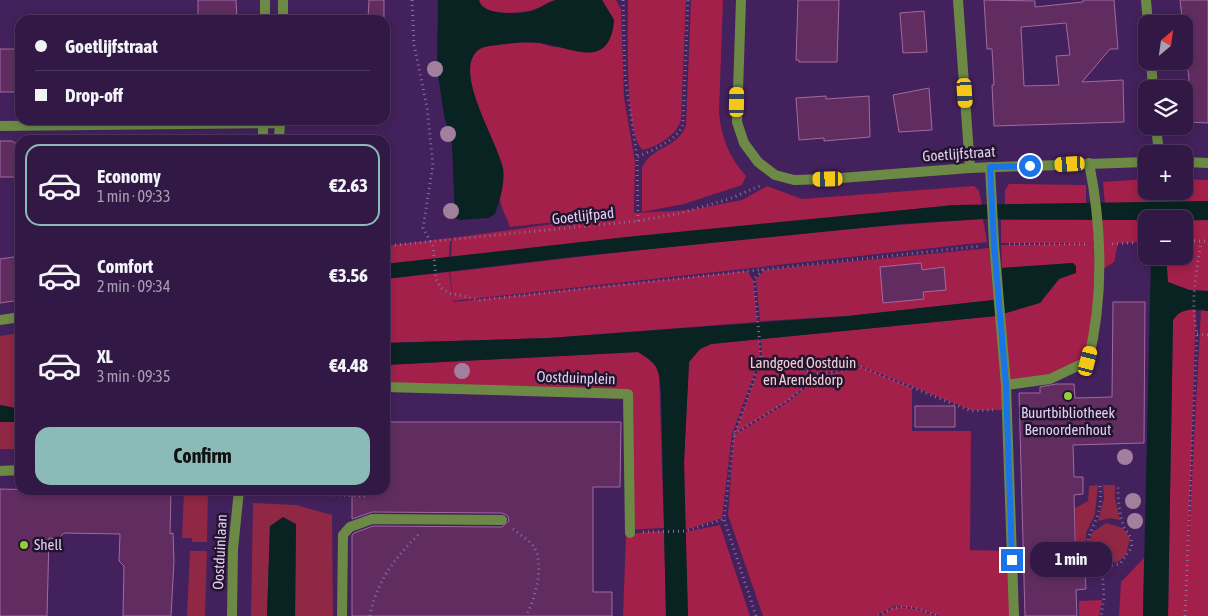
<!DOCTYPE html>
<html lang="en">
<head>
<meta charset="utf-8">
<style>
	body { margin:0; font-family:"Asap Condensed",sans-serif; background:#3a224c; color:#f1f3f6; height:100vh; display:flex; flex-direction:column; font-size:19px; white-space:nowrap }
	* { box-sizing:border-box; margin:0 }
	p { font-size:16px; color:#a8a0b3 }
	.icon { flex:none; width:28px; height:28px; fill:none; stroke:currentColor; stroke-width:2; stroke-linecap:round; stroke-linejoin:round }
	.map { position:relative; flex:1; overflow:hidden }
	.sheet { position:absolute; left:15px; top:135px; width:375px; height:360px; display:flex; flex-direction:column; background:#321945; border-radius:15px; box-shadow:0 2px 8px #0003,0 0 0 1px #4d385e }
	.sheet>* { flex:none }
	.banner { position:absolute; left:15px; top:15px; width:375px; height:110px; border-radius:15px; box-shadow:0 2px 8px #0003,0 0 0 1px #4d385e; display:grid; align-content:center; height:110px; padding:0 20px; background:#321945 }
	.needle { width:32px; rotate:29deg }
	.fabs { position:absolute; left:1138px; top:15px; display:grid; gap:10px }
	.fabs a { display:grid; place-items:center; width:55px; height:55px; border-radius:10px; background:#321945; box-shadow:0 2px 8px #0003,0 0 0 1px #4d385e; font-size:25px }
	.end { position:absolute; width:22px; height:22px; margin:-11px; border:6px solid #1a73e8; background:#fff; box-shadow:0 0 0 2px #fff }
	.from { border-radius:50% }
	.bubble { position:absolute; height:35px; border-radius:15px; background:#321945; box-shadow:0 2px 8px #0003,0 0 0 1px #4d385e; font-size:16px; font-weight:700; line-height:35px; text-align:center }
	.car { position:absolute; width:15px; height:30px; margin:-15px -8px; border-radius:6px; box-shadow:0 0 4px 1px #0007; background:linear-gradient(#f5c518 24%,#345 0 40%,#f5c518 0 76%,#345 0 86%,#f5c518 0) }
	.banner b { display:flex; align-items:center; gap:18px; height:48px; font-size:19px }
	.banner b+b { border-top:1px solid #4d385e }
	.banner i { width:12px; height:12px; background:#f1f3f6 }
	ul { padding:9px 0 0; list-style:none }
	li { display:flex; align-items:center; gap:15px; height:82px; margin:0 10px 8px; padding:0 10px; border:2px solid transparent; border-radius:15px }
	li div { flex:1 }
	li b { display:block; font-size:19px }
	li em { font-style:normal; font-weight:700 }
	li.selected { border-color:#8bbbb9 }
	li>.icon { width:45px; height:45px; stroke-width:1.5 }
	.cta { display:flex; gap:10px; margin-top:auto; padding:10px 20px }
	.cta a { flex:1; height:58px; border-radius:15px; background:#8bbbb9; color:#111; font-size:20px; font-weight:700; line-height:58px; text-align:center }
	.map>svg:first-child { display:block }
	.green { fill:#902744 }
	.forest { fill:#a22049 }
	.water { fill:#082321 }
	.building { fill:#612d60; stroke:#a269a0; fill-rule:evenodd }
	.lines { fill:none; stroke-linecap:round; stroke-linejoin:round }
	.path { stroke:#8a6f9f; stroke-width:3; stroke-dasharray:1 4; stroke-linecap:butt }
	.lane { stroke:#6c8a45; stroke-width:10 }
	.street { stroke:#6c8a45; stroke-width:10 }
	.tree { fill:#a2809d }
	.route { stroke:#1a73e8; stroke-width:6 }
	.poi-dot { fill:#95cc3b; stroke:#23142e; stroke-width:2 }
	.labels { text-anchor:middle; stroke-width:5; stroke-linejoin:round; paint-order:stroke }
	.street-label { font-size:15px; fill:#e1cef2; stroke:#23142e }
	.park-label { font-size:15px; fill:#f0ced3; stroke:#23142e }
	.poi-label { font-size:15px; fill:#e1cef2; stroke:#23142e }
</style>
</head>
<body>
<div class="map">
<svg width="1208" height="616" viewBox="0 0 1208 616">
	<rect width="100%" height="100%" fill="#43215c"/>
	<!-- green -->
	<path class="green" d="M20,333V409L0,405V336Z
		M0,422H20V449H0Z
		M1098,485L1095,514L1086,533V571H1077L1075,508L1088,501L1089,486Z
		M1103,485H1115V499L1120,520L1110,518L1098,521L1104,498Z
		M184,491H208L207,542H192V538H182Z
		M253,503L296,505L332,515L333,616H295L296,525L270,526L267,616H251Z
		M1106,523L1123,528L1130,538L1126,555L1118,562L1108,563L1107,560L1098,559C1088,553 1087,542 1093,532Z
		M190,551H207L205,616H187Z"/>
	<!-- forest -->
	<path class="forest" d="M479,0H555C547,4 538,9 529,11C516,13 482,17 479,0Z
		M602,0H616L621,9L624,97L635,162L634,213L691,210L742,200L767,186L802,199L974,186L979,191L982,205H955L451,257L452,238L618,215L510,227C507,218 500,206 500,198C500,187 505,179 503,168C497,142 450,67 480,49C491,42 527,42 540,43C545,44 550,47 555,47C569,47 598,35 613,30L614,20Z
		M628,0H686L681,120C676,136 658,146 643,150C624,137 628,25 628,0Z
		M691,0H723L719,112C721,137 729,157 746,176L742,185L684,204L642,212V168C651,146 679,148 686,125Z
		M1146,179V191H1184V179L1208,180V201L1105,204L1103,182Z
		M1009,184L1086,185V204L1005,205V190Z
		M983,219L987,242L453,301L450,272C627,251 805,230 983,219Z
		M1001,220H1136L1146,227V240L1143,242L1118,243L1114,262L1098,272L1087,361L1065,373L1006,384L1007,410H971L861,366L820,374L762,357L761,339L996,316L1053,286L1073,263L1002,268L1001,245L1103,243H1001Z
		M1208,220V291L1189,290L1168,282L1166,256H1184V221Z
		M450,238L449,257L385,264V246Z
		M989,248L994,300L848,316L760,321L756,279L765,270Z
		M747,271L753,280L757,322L549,338L385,343V279L449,272L453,302Z
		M1196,308L1188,556L1201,310L1208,311V616H1168L1173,320L1180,312Z
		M759,339L760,358L732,434L722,518L685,530L684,462L689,362L700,349L711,344Z
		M638,352L654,362L659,371L664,528L626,530L632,392L385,384V365Z
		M762,360L800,369L818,376L786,402L735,433Z
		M861,367L912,388V431H971L970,550L1012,551L1014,616H939L916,608L894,606L876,616H763L728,515L734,435L787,403L820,376Z
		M720,525L750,616H688L685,532Z
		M664,531L666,616H623L626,534Z
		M1144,558L1143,616H1119L1121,582Z
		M1102,600L1099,616H1079V601Z
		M894,607L916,609L936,616H880Z"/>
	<!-- water -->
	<path class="water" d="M438,0H479C482,16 518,14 531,11C539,9 547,2 556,0C570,0 587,0 602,0L614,20C610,72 571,47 540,43C526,41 512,43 498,45C491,46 482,46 477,51C453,74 498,141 503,169C505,185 500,199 495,214L488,218L459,220L455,217L452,145L444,115L437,68Z
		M1208,201V220L1146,219V227L1136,220L983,219L901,224L581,256L385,279V264L626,237L955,205Z
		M1151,256H1166L1168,282L1189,290L1208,291V311C1195,309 1181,307 1173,320L1168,616H1143Z
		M1073,263L1076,266V273L1059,279L1040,303L996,316L711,344L700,349L689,362L684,462L688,616H666L661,393C659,369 659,365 638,352L385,365V343L549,338L848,316L994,300L1003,297L1002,268Z
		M0,405L20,409V422H0Z
		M283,517L296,524L295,616H267L270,526Z"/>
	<!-- building -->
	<path class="building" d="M198,0H236L237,20H198Z
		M369,0H384V19H368Z
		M798,0H839L837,62H799V60H796Z
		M984,0L1035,1V7L1083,2V0H1114L1118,49H1110L1082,82L1123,80L1124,122L994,126L992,85H994L992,49H987ZM1066,23L1070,55L1056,56L1059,85L1024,86L1021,27Z
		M1180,0H1208V123L1187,122L1189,79Z
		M924,11L927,52L903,53L900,13Z
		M0,49H20V92H0Z
		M929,88L932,130L899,132L893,95Z
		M826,96V99L869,96L870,137L824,141V138L799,140L796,98Z
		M0,141H12L20,146V177H0Z
		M20,256V300L0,303V259Z
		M921,263L922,270L944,267L946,290L923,292L924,299L883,303L880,267Z
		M1113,302H1145L1144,443L1073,445L1074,477H1083V494L1074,495L1076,572H1085L1086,589L1076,590L1077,616H1025L1019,393H1040V387L1056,384H1074L1075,398L1112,397Z
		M915,406H955V427H915Z
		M385,422H621L620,487H593V592H612V616H352V535L354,533L373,526L502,527L509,521L508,516L502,513L372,512L352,519V490H385Z
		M0,489L127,492L171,490L170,534L173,533L174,561L171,616H123L124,566L119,561L120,534L64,533L58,539L49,538L47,616H0Z"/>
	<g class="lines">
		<!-- path -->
		<path class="path" d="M412,0L414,45L427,107L433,165L423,228L433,246L436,279L441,288L449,293L480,300L981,246
			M623,0L625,76L637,157
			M638,221L637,157C654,149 676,142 683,124L688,0
			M1184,241H1208
			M1009,244H1086
			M1112,244L1146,242
			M385,246L638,221L681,213L729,199L762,185
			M763,270L754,279L761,358L820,375L861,367L971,411L993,410
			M1197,334L1208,335
			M734,434L786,402L819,376
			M1100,486C1101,496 1101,504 1098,514C1091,536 1077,548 1102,567L1104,598L1101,616
			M254,492L365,496
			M513,529C519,534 530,541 534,547C545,565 535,600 526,616
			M643,532L686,531L724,519
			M1102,567L1120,564L1132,547C1131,532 1127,535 1123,525C1119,513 1118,498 1118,485
			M370,616C376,582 395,558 419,534
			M756,616L724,519L734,435L761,358
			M878,616C902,601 913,607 938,616
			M1185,616L1197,334C1190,302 1196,274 1201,242"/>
		<!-- lane -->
		<path class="lane" d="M990,167L994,244L1006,385L1014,616
			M1006,385L1050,379L1088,361C1104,298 1102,227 1089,163
			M385,387L628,394L630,533
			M342,616L343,535L350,527L372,519L502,520"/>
		<!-- street -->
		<path class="street" d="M741,0L737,122L744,143L758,162L775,175L794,180L828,179L970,168L1146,162
			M958,0L970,168
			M1146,0L1148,24
			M265,20V0
			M283,20V0
			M1151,61L1153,89
			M0,126L280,123
			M1156,126L1159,154
			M263,140V120
			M279,140L280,120
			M1184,162L1208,163
			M0,320L20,317
			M0,471L20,470
			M232,616L233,549L239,490"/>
	</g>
	<!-- trees -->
	<g class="tree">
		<circle cx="435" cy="69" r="8"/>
		<circle cx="448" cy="134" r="8"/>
		<circle cx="451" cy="211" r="8"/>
		<circle cx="462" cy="371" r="8"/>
		<circle cx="1125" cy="457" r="8"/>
		<circle cx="1133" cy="501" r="8"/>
		<circle cx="1135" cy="521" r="8"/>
	</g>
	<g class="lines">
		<!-- route -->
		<path class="route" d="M1012,560L1006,385L994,244L990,167L1030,166"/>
	</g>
	<!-- markers -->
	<g class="poi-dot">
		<circle cx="1068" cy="396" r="5"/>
		<circle cx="24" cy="545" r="5"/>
	</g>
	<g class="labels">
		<!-- street labels -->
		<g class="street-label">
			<text transform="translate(959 154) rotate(-4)" y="5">Goetlijfstraat</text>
			<text transform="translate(583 216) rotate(-6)" y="5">Goetlijfpad</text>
			<text transform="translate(576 378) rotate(2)" y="5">Oostduinplein</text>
			<text transform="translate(220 552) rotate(-87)" y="5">Oostduinlaan</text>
		</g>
		<!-- park labels -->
		<g class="park-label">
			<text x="803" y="368">Landgoed Oostduin<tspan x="803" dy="17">en Arendsdorp</tspan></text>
		</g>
		<!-- poi labels -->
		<g class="poi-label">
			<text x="1068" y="418">Buurtbibliotheek<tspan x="1068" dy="17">Benoordenhout</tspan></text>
			<text x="34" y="550" text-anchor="start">Shell</text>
		</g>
	</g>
</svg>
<div class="fabs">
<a><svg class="needle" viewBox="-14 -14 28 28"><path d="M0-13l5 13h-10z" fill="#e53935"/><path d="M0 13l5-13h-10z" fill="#a8a0b3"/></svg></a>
<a><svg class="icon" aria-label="layers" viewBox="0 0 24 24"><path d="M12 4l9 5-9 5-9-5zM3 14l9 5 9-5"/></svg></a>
<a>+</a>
<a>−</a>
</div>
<i class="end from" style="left:1030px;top:166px"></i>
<i class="end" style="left:1012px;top:560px"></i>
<div class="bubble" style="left:1030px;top:542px;width:82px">1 min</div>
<i class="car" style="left:965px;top:93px;rotate:176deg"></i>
<i class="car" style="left:737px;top:102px;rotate:1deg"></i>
<i class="car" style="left:1070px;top:164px;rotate:267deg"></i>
<i class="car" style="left:828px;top:179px;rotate:269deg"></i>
<i class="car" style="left:1088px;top:361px;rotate:14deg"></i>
<div class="banner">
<b><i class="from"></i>Goetlijfstraat</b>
<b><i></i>Drop-off</b>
</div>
<section class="sheet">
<ul>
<li class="selected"><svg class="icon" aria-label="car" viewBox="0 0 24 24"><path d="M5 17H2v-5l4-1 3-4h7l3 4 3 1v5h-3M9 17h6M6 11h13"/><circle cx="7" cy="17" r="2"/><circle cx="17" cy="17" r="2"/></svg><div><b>Economy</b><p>1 min · 09:33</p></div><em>€2.63</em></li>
<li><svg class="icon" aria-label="car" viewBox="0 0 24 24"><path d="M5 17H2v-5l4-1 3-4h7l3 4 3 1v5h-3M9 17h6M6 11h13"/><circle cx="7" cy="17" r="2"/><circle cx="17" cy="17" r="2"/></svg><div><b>Comfort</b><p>2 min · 09:34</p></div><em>€3.56</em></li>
<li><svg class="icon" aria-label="car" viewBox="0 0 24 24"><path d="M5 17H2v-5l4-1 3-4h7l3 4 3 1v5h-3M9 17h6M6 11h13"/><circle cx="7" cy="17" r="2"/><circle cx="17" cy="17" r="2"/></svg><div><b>XL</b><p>3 min · 09:35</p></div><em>€4.48</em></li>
</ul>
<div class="cta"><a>Confirm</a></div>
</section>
</div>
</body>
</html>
